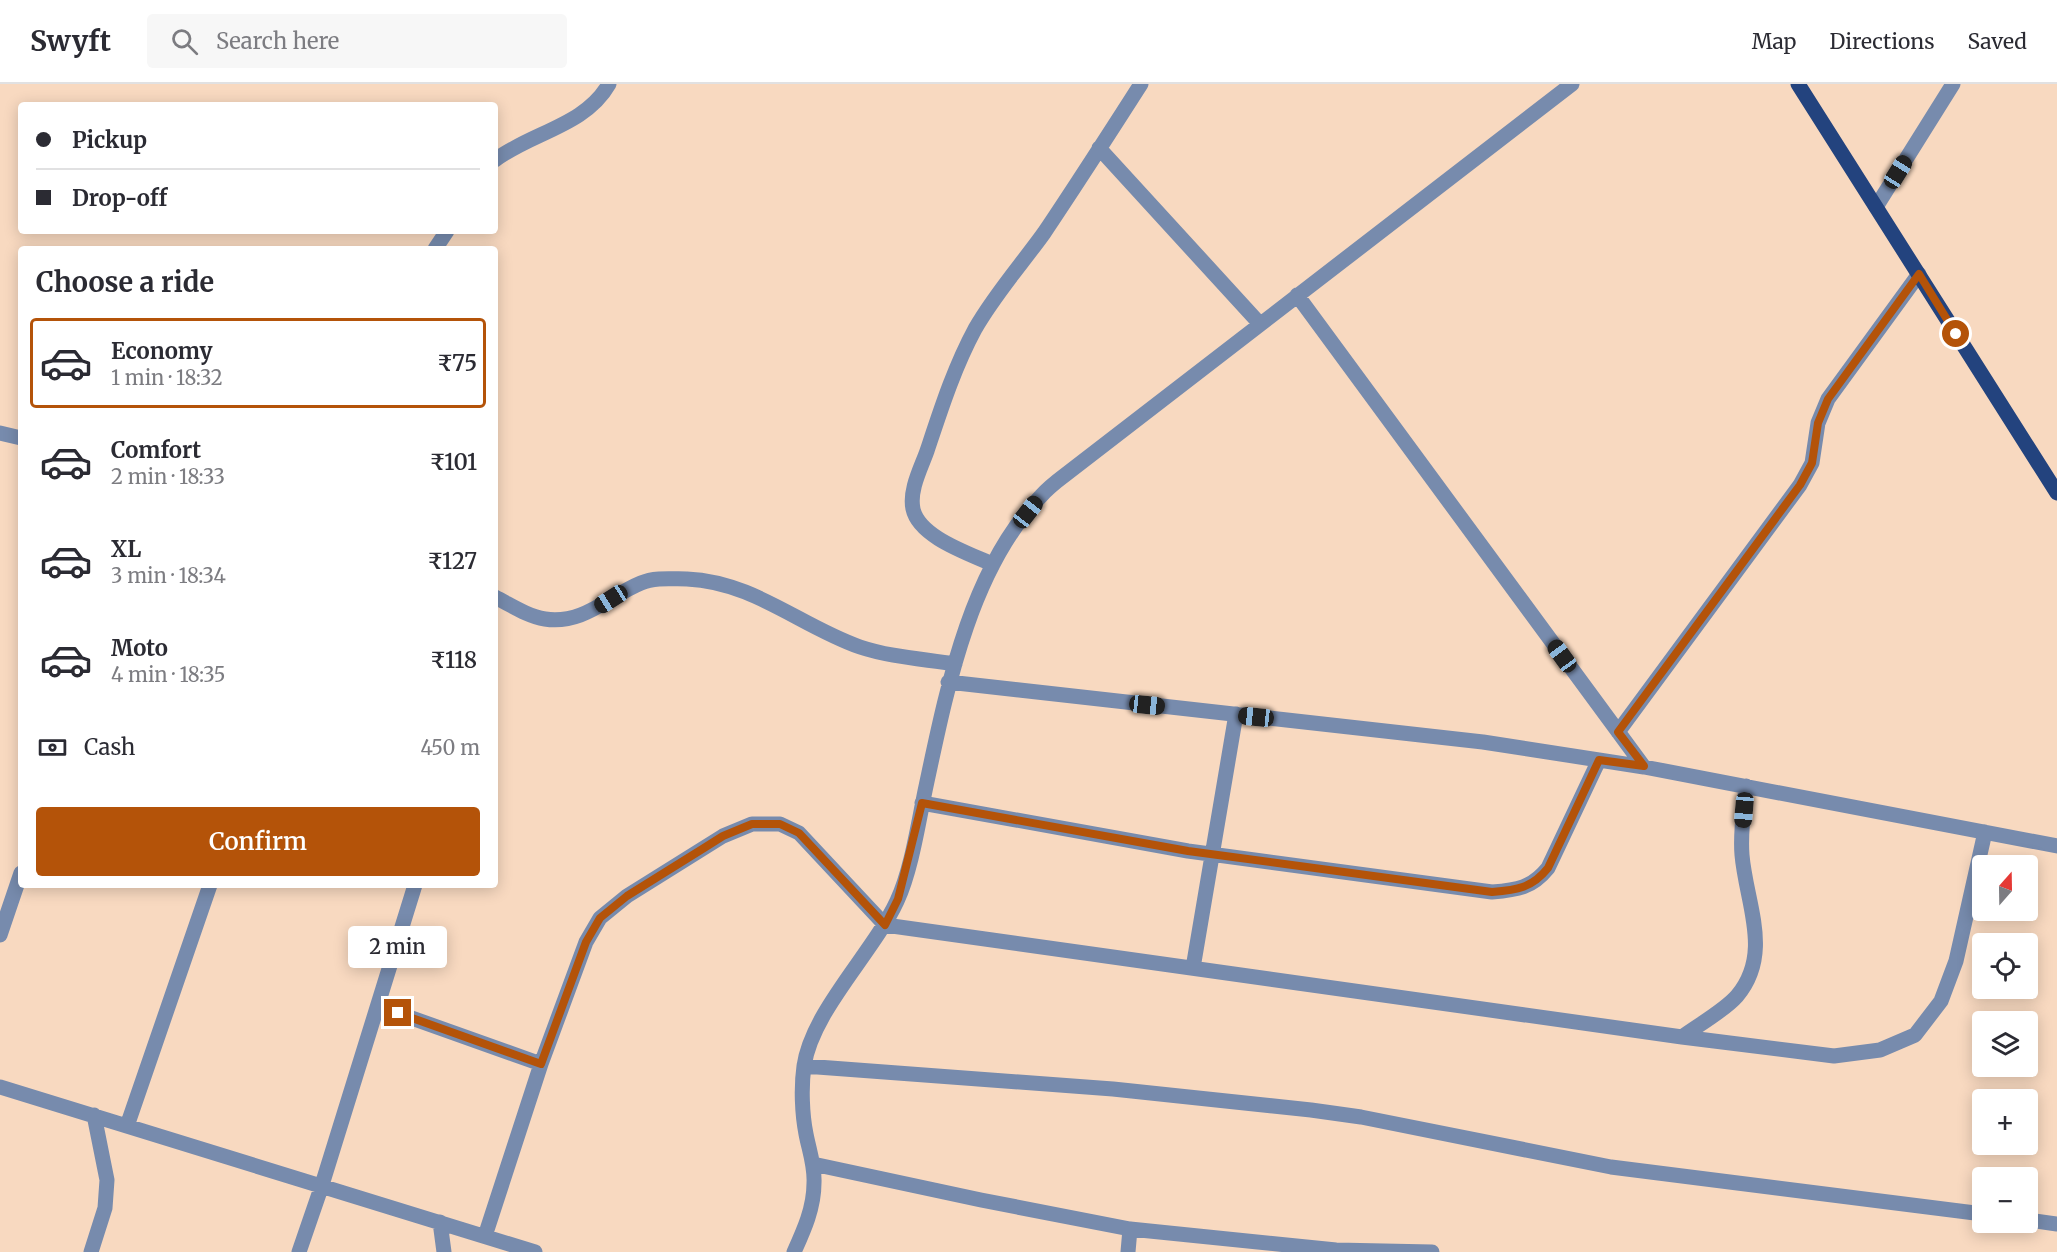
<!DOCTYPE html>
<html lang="en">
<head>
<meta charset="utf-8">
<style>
	body { margin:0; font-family:Merriweather,serif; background:#f7f7f7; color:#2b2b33; height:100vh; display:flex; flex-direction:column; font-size:22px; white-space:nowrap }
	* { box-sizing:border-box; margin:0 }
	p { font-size:20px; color:#7c7c81 }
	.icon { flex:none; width:33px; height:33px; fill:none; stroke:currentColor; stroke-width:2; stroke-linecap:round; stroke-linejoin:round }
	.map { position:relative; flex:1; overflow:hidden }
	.side { position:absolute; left:18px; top:162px; width:480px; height:642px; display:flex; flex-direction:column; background:#fff; border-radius:6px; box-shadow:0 3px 15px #0003 }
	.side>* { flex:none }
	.banner { position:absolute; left:18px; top:18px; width:480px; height:132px; border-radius:6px; box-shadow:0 3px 15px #0003; display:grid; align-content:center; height:132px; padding:0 18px; background:#fff }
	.needle { width:39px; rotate:20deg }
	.controls { position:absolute; left:1972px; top:771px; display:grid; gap:12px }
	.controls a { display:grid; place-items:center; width:66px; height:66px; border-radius:6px; background:#fff; box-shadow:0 3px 15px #0003; font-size:30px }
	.end { position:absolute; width:27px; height:27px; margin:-14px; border:8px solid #b45309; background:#fff; box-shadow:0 0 0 3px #fff }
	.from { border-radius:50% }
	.bubble { position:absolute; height:42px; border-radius:6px; background:#fff; box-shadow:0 3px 15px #0003; font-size:20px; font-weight:600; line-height:42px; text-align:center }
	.car { position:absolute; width:18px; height:36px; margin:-18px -9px; border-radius:8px; box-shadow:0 0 4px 2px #0007; background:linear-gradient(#222 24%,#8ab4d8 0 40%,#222 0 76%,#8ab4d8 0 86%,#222 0) }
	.banner b { display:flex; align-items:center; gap:21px; height:57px; font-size:22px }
	.banner b+b { border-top:2px solid #e1e1e2 }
	.banner i { width:15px; height:15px; background:#2b2b33 }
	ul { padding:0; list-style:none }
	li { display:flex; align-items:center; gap:18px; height:90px; margin:0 12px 9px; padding:0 6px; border:3px solid transparent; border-radius:6px }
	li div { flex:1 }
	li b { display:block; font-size:22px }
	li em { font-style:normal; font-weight:600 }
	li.on { border-color:#b45309 }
	li>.icon { width:54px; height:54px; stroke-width:1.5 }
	h2 { padding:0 18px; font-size:27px; line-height:72px }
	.pay { display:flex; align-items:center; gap:15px; height:66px; padding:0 18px; font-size:22px }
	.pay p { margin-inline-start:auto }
	.cta { display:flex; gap:12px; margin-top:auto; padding:12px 18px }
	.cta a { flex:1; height:69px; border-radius:6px; background:#b45309; color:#fff; font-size:24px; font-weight:600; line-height:69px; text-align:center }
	header { display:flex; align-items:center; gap:36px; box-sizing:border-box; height:84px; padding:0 30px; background:#fff; border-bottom:2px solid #e1e1e2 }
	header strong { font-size:28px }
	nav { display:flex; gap:33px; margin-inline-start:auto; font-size:21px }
	.search { width:420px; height:54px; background:#f7f7f7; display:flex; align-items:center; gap:15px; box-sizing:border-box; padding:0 21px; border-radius:6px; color:#7c7c81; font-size:22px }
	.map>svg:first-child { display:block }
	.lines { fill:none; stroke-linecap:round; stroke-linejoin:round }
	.minor { stroke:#778bad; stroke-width:15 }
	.major { stroke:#23437e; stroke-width:15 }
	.route { stroke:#b45309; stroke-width:8 }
</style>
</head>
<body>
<header>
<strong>Swyft</strong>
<div class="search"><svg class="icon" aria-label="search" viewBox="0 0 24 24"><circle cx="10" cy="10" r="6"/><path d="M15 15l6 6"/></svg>Search here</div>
<nav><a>Map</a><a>Directions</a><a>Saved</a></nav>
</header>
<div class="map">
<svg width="2057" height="1168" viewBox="0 0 2057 1168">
	<rect width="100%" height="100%" fill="#f8d9c0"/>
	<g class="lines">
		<!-- minor -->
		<path class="minor" d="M1099,64L1260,240
			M495,76C532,48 585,42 609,0
			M1876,123L1953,0
			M435,165L447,147
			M1297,211L1644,683
			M0,349L21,354
			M992,480C968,469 919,453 913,425C909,406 921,384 927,367C941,325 954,284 975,245C995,210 1021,181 1044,149C1077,100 1109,50 1141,0
			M495,513C511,521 527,532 545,535C583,541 609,512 641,499C655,493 672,495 687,495C754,498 800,542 860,563C890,573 924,575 955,580
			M948,598L1483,658L1644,683L2057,762
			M1618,648L1800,401L1812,379L1818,339L1828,315L1919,190
			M922,719L1188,767L1492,808C1517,806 1532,804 1548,784L1599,676
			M0,851L21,789
			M1193,884L1236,630
			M378,922L541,980
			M1682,953C1698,941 1724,927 1737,912C1773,869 1746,819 1742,771C1740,748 1744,725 1746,702
			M804,982L1113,1005L1311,1026L1361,1033L1611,1083L1983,1130
			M0,1003L535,1168
			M127,1042L210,801
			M813,1080L981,1116L1130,1145L1336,1166L1432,1168
			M2028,1136L2057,1140
			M440,1138L444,1168
			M485,1152L541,980L586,858L600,834L627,812L723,752L752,740H780L799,749L885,841L1682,953L1834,972L1880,966L1915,951L1941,917L1956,877L1985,748
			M91,1168L105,1124L107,1096L94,1031
			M299,1168L321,1104L415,801
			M794,1168C804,1146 814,1124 814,1099C815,1082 809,1066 806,1050C802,1030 801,1003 804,982C812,927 873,869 897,817C911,787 918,741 925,707C946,609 969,486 1041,412C1048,404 1057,397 1065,391L1572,0
			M1128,1168L1130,1145"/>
		<!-- major -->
		<path class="major" d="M1798,0L2057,409"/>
	</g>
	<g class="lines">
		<!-- route -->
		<path class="route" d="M398,929L541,980L586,858L600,834L627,812L704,764L723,752L752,740H780L799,749L885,841L898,815L922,719L1188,767L1492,808C1517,806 1532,804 1548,784L1599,676L1644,682L1618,648L1800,401L1812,379L1818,339L1828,315L1919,190L1956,250"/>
	</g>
</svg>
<div class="controls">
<a><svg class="needle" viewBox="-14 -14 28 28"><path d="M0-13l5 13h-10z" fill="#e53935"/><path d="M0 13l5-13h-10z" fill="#7c7c81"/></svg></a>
<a><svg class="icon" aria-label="locate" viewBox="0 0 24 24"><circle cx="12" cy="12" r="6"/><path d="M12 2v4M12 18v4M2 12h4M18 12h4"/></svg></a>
<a><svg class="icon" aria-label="layers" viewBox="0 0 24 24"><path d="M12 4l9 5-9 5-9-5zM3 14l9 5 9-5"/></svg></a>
<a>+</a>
<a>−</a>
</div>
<i class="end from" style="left:1956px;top:250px"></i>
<i class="end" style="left:398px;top:929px"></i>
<div class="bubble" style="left:348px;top:842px;width:99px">2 min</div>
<i class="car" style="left:1898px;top:88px;rotate:32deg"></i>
<i class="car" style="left:1028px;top:428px;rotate:38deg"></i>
<i class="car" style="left:611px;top:515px;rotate:238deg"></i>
<i class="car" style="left:1562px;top:572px;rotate:324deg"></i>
<i class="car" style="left:1147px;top:621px;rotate:96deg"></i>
<i class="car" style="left:1256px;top:633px;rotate:276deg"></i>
<i class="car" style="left:1744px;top:726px;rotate:185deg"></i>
<div class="banner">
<b><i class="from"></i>Pickup</b>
<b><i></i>Drop-off</b>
</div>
<section class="side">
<h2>Choose a ride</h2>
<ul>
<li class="on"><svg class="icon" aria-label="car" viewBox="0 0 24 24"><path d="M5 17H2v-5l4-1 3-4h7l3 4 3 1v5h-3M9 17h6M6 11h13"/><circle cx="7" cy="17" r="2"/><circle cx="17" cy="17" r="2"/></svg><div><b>Economy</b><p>1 min · 18:32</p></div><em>₹75</em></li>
<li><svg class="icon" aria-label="car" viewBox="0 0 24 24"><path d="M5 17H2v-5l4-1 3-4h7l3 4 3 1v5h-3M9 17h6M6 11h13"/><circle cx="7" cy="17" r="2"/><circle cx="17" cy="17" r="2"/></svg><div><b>Comfort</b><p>2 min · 18:33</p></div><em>₹101</em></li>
<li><svg class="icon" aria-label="car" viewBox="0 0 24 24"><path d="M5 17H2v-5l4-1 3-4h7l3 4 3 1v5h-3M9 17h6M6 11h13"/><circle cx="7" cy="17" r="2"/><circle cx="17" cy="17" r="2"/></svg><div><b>XL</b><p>3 min · 18:34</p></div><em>₹127</em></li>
<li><svg class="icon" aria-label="car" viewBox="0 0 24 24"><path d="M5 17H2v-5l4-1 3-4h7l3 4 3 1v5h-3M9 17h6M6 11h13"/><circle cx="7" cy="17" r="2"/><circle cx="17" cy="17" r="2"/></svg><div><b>Moto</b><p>4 min · 18:35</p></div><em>₹118</em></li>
</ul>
<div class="pay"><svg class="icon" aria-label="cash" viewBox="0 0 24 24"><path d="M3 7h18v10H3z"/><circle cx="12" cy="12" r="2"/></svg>Cash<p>450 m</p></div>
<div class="cta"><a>Confirm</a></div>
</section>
</div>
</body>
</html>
